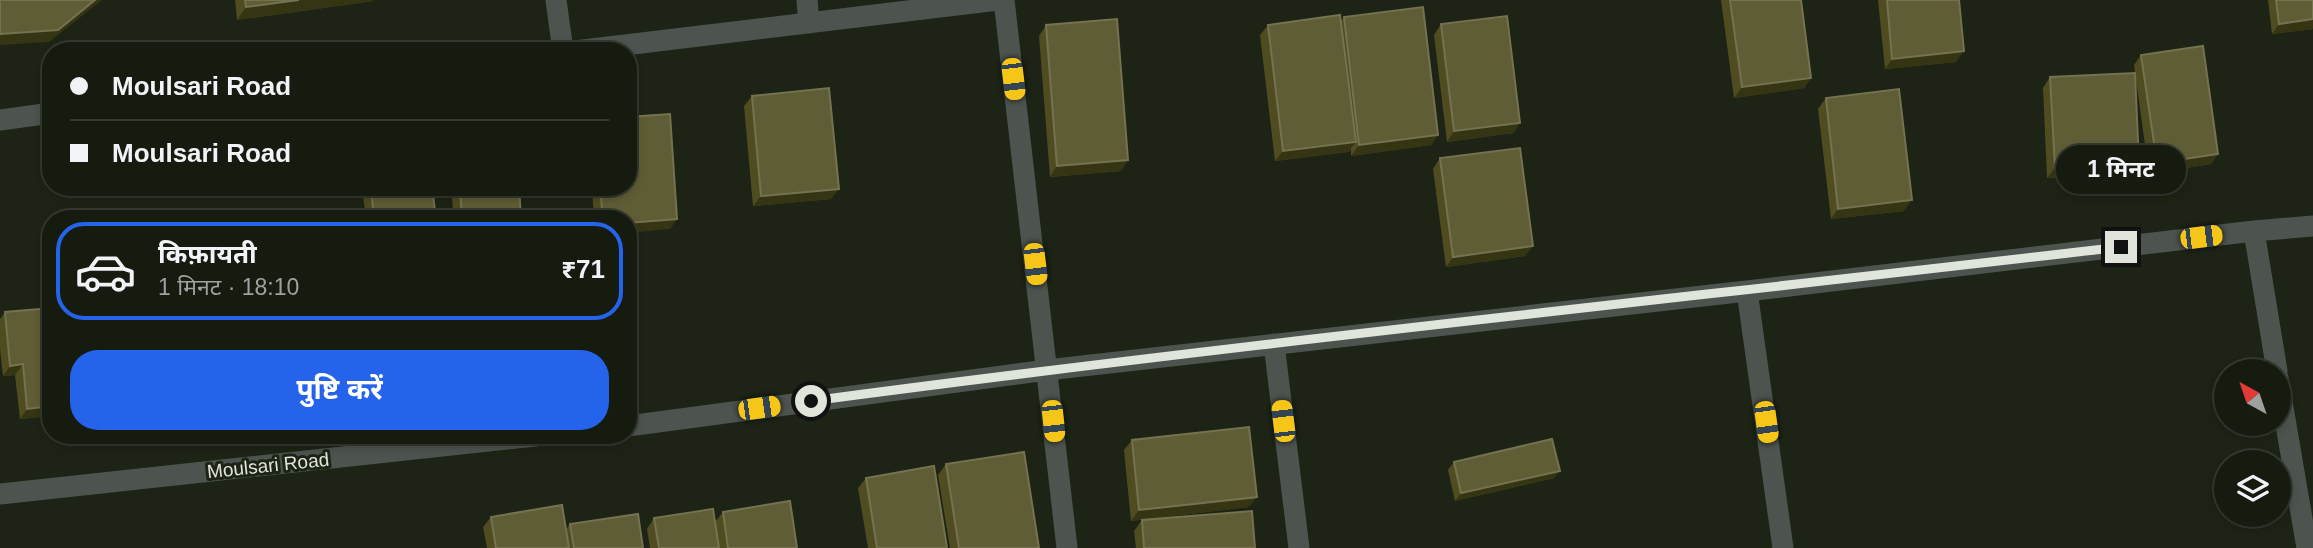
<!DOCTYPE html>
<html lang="hi">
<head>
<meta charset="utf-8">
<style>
	body { margin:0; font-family:Arial,"Noto Sans Devanagari",sans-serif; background:#23281e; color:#f1f3f6; height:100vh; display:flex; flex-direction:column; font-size:26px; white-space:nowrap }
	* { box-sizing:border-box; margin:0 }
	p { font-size:23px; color:#9ea19f }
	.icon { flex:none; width:38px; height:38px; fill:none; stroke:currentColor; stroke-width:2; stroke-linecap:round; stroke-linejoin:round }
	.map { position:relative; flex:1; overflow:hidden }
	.panel { position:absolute; left:42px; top:210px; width:595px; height:234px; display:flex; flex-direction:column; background:#161b10; border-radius:28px; box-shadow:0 4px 10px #0003,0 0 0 2px #353930 }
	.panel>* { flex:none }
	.guide { position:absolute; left:42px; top:42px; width:595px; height:154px; border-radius:28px; box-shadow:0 4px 10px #0003,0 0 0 2px #353930; display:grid; align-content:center; height:154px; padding:0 28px; background:#161b10 }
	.needle { width:46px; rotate:320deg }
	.fabs { position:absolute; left:2214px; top:359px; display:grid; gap:14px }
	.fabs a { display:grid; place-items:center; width:77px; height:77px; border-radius:50%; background:#161b10; box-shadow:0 4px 10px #0003,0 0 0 2px #353930; font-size:35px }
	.end { position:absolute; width:32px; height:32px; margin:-16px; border:9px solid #e0e5db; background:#111; box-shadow:0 0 0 4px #111 }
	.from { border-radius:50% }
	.bubble { position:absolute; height:49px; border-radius:24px; background:#161b10; box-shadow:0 4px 10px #0003,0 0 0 2px #353930; font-size:23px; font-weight:700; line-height:49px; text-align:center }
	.car { position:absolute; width:21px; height:42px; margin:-21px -10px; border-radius:9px; box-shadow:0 0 5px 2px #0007; background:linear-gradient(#f5c518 24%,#345 0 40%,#f5c518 0 76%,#345 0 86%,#f5c518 0) }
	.guide b { display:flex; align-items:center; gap:24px; height:66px; font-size:26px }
	.guide b+b { border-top:2px solid #353930 }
	.guide i { width:18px; height:18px; background:#f1f3f6 }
	ul { padding:12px 0 0; list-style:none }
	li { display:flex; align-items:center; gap:21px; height:98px; margin:0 14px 10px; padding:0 14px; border:4px solid transparent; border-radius:28px }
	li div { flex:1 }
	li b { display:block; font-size:26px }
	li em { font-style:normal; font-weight:700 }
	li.active { border-color:#2563eb }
	li>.icon { width:63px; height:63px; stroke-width:1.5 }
	.primary-button { display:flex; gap:14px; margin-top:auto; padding:14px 28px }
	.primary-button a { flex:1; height:80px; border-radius:28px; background:#2563eb; color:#fff; font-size:28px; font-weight:700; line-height:80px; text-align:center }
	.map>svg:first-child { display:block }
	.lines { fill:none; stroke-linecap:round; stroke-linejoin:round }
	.minor { stroke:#4d544f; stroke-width:21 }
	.wall { fill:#504c21 }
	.shaded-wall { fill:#353514 }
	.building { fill:#5f5d35; stroke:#74724f; stroke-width:2 }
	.route { stroke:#e0e5db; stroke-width:9 }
	.labels { text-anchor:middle; stroke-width:6; stroke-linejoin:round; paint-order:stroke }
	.street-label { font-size:19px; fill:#e0e5db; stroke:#1d2415 }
</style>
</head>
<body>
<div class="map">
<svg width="2313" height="548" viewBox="0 0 2313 548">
	<rect width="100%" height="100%" fill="#1d2415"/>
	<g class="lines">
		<!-- minor -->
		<path class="minor" d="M556,0L563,51
			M807,0L809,23
			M1004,0L1067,548
			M575,51L998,0
			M0,120L51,113
			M2254,231L2277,371
			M1747,291L1783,548
			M1274,344L1299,548
			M2278,378L2307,548
			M628,426L1047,370L1747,291L2254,231L2313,226
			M0,494L536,436"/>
	</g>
	<!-- wall -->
	<path class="wall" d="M235,0H373V1L237,20Z
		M1721,0H1801L1811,78L1804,88L1734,98Z
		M1878,0H1959L1956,62L1885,69Z
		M2268,0H2313V29L2272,34Z
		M1344,17L1438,135L1431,145L1351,156V149L1348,152L1275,161L1260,35L1268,25L1341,21Z
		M1441,24L1520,123L1513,133L1447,142L1434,35Z
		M1046,25L1121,171L1050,177L1039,36Z
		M2141,55L2218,154L2211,164L2149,174L2134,65Z
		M2050,77L2132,174L2047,178L2043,88Z
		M752,96L831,199L753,206L744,106Z
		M1826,98L1904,211L1831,219L1818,109Z
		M1440,158L1533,246L1525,256L1446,267L1433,169Z
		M362,187H432L436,219H366Z
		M451,187H519L520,219H454Z
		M592,187H628L670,229L628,219H594Z
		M5,312L51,416L20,419L15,375L3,376L0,349V319Z
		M1132,440L1249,507L1131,521L1124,450Z
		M1454,462L1554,478L1455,501L1448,470Z
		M946,464L1039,548H950L938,475Z
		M866,478L947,548H868L858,488Z
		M723,512L797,548H719L715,522Z
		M491,517L566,530L570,524L643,548H487L483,527Z
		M654,518L719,548H650L647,529Z
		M1142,520L1255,548H1136L1134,531Z"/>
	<!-- shaded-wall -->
	<path class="shaded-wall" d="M95,0H102L49,42L0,45V34Z
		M299,0H373V1L237,20L246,7Z
		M2313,19V29L2272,34L2279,24Z
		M1964,51L1956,62L1885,69L1892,59Z
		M1811,78L1804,88L1734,98L1742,87Z
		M1520,123L1513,133L1447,142L1454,131Z
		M1438,135L1431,145L1351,156L1359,145Z
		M1356,142L1348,152L1275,161L1283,151Z
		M2218,154L2211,164L2149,174L2157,163Z
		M1128,160L1121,171L1050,177L1057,166Z
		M2139,164L2132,174L2047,178L2055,168Z
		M839,189L831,199L753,206L761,196Z
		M1912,200L1904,211L1831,219L1838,209Z
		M677,219L670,229L628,233V223Z
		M1533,246L1525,256L1446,267L1453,257Z
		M23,364L15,375L3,376L10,366Z
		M51,406V416L20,419L27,409Z
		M1560,471L1554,478L1455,501L1461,493Z
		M1257,497L1249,507L1131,521L1139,510Z"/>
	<!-- building -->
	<path class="building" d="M0,0H95L58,30L0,34Z
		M245,0H299L246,7Z
		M1730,0H1801L1811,78L1742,87Z
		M1887,0H1959L1964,51L1892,59Z
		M2276,0H2313V19L2279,24Z
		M1423,7L1438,135L1359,145L1344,17Z
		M1340,15L1356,142L1283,151L1268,25Z
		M1507,16L1520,123L1454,131L1441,24Z
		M1117,19L1128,160L1057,166L1046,25Z
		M2203,46L2218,154L2157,163L2141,55Z
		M2135,73L2139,164L2055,168L2050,77Z
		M829,88L839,189L761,196L752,96Z
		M1899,89L1912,200L1838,209L1826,98Z
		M670,114L677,219L628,223V219H603L600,187H628V117Z
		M1520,148L1533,246L1453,257L1440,158Z
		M371,187H432L436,219H374Z
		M460,187H519L521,217L499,219H462Z
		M51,308V406L27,409L23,364L10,366L5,312Z
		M1249,427L1257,497L1139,510L1132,440Z
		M1552,439L1560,471L1461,493L1454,462Z
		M1024,452L1039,548H959L946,464Z
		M934,466L947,548H877L866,478Z
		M790,501L797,548H728L723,512Z
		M562,505L569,548H496L491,517Z
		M713,509L719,548H659L654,518Z
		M1252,511L1255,548H1144L1142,520Z
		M638,514L643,548H574L570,524Z"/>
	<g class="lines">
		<!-- route -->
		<path class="route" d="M811,401C1247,343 1684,298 2121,247"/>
	</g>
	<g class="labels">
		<!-- street labels -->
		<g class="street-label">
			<text transform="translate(268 465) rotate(-6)" y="7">Moulsari Road</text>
		</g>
	</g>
</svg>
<div class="fabs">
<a><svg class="needle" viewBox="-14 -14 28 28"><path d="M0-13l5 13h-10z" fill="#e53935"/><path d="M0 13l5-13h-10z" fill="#9ea19f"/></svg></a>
<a><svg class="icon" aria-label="layers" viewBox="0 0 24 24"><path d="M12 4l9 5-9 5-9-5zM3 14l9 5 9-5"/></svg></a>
</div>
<i class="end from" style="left:811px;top:401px"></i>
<i class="end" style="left:2121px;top:247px"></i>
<div class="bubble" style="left:2056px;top:145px;width:130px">1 मिनट</div>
<i class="car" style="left:1013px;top:79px;rotate:173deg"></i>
<i class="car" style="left:2201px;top:237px;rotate:83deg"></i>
<i class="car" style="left:1035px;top:264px;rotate:173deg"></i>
<i class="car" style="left:759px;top:408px;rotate:82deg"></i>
<i class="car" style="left:1053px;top:421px;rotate:174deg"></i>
<i class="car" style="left:1283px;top:421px;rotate:353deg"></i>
<i class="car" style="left:1766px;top:422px;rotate:172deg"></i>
<div class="guide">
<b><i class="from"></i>Moulsari Road</b>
<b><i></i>Moulsari Road</b>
</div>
<section class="panel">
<ul>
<li class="active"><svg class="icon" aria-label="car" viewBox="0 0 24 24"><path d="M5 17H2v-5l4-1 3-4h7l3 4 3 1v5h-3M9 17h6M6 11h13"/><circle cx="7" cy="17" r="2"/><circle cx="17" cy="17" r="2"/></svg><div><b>किफ़ायती</b><p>1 मिनट · 18:10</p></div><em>₹71</em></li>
</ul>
<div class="primary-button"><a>पुष्टि करें</a></div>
</section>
</div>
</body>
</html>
